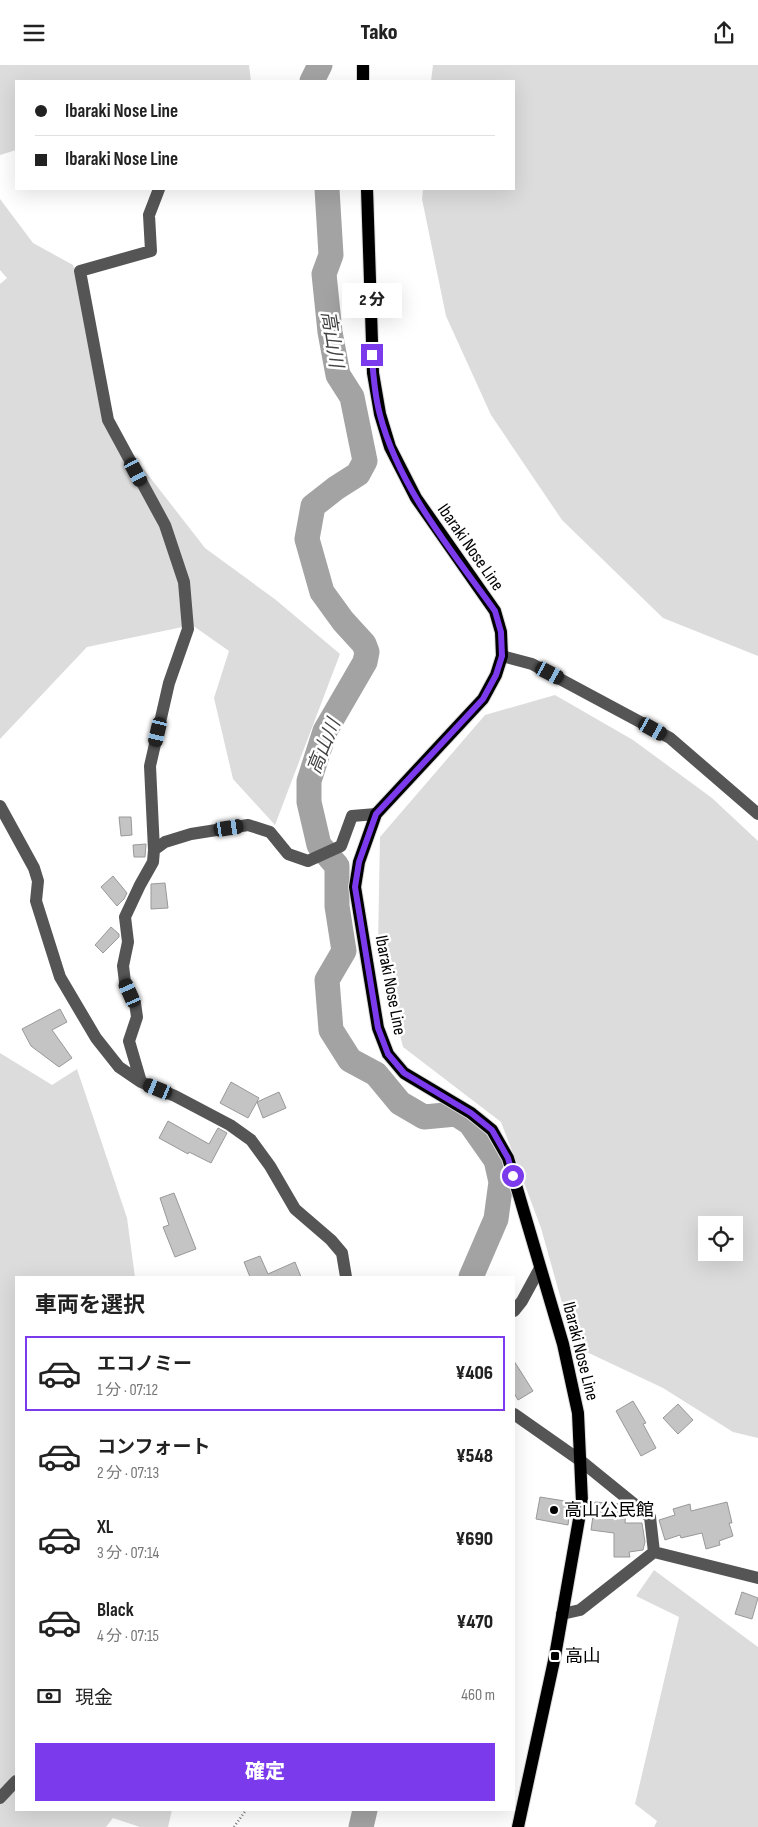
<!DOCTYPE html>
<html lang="ja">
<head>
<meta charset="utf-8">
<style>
	body { margin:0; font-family:"Sofia Sans Condensed","Noto Sans JP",sans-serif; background:#f6f6f6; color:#222; height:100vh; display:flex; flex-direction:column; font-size:19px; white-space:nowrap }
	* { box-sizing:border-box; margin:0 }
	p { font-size:16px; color:#767676 }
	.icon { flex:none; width:28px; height:28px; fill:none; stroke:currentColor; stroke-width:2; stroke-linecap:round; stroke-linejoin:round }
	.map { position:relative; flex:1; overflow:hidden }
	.drawer { position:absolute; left:15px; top:1211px; width:500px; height:535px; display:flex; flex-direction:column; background:#fff; border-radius:0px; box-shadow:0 5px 20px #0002 }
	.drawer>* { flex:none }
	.banner { position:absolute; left:15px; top:15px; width:500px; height:110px; border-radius:0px; box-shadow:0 5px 20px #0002; display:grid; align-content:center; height:110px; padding:0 20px; background:#fff }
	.buttons { position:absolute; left:698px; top:1151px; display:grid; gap:10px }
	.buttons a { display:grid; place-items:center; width:45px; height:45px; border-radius:0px; background:#fff; box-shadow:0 5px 20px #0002; font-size:25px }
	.end { position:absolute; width:22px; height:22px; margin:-11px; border:6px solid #7c3aed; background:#fff; box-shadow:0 0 0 2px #fff }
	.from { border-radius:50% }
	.bubble { position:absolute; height:35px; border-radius:0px; background:#fff; box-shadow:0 5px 20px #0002; font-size:16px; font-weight:800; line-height:35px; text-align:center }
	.car { position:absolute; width:15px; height:30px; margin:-15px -8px; border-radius:6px; box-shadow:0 0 4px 1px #0007; background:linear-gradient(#222 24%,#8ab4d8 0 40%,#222 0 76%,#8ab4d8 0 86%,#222 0) }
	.banner b { display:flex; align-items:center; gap:18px; height:48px; font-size:19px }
	.banner b+b { border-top:1px solid #e0e0e0 }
	.banner i { width:12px; height:12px; background:#222 }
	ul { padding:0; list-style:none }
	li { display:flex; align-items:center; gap:15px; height:75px; margin:0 10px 8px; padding:0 10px; border:2px solid transparent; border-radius:0px }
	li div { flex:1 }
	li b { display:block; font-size:19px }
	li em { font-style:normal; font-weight:800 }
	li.active { border-color:#7c3aed }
	li>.icon { width:45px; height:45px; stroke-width:1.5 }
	h2 { padding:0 20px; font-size:22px; line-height:60px }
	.pay { display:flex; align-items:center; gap:12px; height:55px; padding:0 20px; font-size:19px }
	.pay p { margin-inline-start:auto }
	.action { display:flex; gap:10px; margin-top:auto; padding:10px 20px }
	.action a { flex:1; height:58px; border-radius:0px; background:#7c3aed; color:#fff; font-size:20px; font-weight:800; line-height:58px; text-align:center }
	header { display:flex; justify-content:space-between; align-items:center; height:65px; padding:0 20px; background:#fff; font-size:22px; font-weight:800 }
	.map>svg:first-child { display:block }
	.green { fill:#dcdcdc; fill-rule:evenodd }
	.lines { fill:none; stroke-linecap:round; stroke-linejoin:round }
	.river { stroke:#a3a3a3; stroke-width:25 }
	.building { fill:#c4c4c4; stroke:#999 }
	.major-casing { stroke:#dbdbdb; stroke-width:14 }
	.path { stroke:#777; stroke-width:2.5; stroke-dasharray:1 2.5; stroke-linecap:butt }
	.minor { stroke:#555; stroke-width:12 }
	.major { stroke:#000; stroke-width:12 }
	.route { stroke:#7c3aed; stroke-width:6 }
	.poi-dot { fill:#000; stroke:#fff; stroke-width:2 }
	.labels { text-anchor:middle; stroke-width:5; stroke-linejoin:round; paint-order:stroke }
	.street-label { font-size:18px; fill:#000; stroke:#fff }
	.poi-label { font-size:18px; fill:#000; stroke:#fff; text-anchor:start }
	.water-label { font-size:19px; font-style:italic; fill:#444; stroke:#fff }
</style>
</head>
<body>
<header><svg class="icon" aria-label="menu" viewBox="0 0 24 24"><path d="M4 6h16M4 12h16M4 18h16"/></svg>Tako<svg class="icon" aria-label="share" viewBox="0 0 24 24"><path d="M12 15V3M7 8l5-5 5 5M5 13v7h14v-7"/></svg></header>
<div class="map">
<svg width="758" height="1762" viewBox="0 0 758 1762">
	<rect width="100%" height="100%" fill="#fff"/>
	<!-- green -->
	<path class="green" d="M0,0H249L251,16H16V85L0,90Z
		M433,0H758V591L663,553L562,455L491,350L446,251L422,134L423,124H514V16H431Z
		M0,134L33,178L73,200L114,366L205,483L276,535L340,589L275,760L233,714L214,633L229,586L192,560L87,582L0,674V219L7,213L0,205Z
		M555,630L633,675L712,733L758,776V1373L733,1367L663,1323L574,1281L541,1163L501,1057L403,982L378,880L380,772L485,650ZM706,1160H734V1188H706Z
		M0,988L52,1020L77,1004L127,1153L135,1212H16V1745H172L168,1762H140L113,1753L106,1762H0Z
		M654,1505L758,1582V1762H654L657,1756L635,1739L679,1552L636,1531Z"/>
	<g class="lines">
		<!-- river -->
		<path class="river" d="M312,16L320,0
			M327,124L331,190L324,209L330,267L338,310L352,332L365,396L358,409L336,423L313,441L307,474L322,527L343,556L364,579L367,587L365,597L325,666L309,716V737L319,780L337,801V841L344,886L327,915L331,965L350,995L376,1009L400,1038L424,1052L456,1049L470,1058L496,1095L501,1117L496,1154L471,1212
			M361,1762L365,1745"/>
	</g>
	<!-- building -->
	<path class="building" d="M119,752H131L132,770L121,771Z
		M146,779L145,792H134L133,780Z
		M113,811L127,828L124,834L117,841L101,822Z
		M165,818L168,843L151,844V819Z
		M111,862L119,869V872L103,888L95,880Z
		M60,944L67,957L52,965L72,993L59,1002L31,981L22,964Z
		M231,1017L259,1033L248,1053L220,1038Z
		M279,1027L286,1043L263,1053L257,1037Z
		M168,1056L209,1079L218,1063L227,1068L211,1098L189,1087L188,1089L159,1073Z
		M174,1128L196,1184L175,1192L163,1162L169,1160L160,1133Z
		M260,1191L268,1209L295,1197L301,1212H250L244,1197Z
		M514,1296L533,1326L518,1335L514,1328Z
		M633,1336L646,1358L643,1359L656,1383L641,1391L616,1346Z
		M678,1339L693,1355L678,1369L663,1353Z
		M540,1432L571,1437L568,1460L536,1454Z
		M595,1437L621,1439L626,1443L625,1458H642L645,1477L643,1485L629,1487L630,1492H614V1468L591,1465Z
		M727,1437L732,1458H729L733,1471L719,1476L720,1480L706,1484L702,1468L681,1473L680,1470L665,1475L659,1455L675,1450L673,1444L690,1439L691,1446Z
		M742,1527L758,1533L752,1554L735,1549Z"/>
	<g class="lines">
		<!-- major casing -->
		<g class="major-casing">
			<path id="major" d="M363,16V0
				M367,124L373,308L380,349L390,382L416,433L495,546L501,567L502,591L496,610L483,634L376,749L359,797L355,822L378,963L388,989L404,1008L471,1048L492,1065L508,1093L563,1279L578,1348L582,1437L555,1591L518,1762"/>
		</g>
		<!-- path -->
		<path class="path" d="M234,1762L246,1745"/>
		<!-- minor -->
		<path class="minor" d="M502,591L532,599L670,673L758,749
			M0,741L34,803L38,816L36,836L60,912L96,973L119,1002L141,1017L175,1031L230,1060L251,1075L270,1101L295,1144L331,1175L342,1188L346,1212
			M154,785L150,701L169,618L188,564L184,517L165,460L108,355L80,206L151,186L149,150L159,124
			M141,1017L129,976L137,952L135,938L125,917L123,901L128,877L125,852L140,820L153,797L154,785L165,777L191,769L248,760L270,767L288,789L308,796L341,781L352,751L376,749
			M514,1246L522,1236L540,1203
			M514,1349L581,1396L650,1452L654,1487
			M562,1549L580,1545L654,1487L758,1513
			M0,1733L16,1716"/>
		<!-- major -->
		<use href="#major" class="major"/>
	</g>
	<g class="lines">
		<!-- route -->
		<path class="route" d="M372,290C373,309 375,331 380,350C399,423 452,486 495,546L501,567L502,591L496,610L483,634L376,749L359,797L355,822L378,963L388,989L404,1008L471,1048L492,1065L508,1093L513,1111"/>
	</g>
	<!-- markers -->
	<g class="poi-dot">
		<circle cx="554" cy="1445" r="5"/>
		<rect x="550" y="1586" width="10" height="10" rx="2.5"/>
	</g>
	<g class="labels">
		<!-- street labels -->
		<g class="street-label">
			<text transform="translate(471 482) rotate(55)" y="6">Ibaraki Nose Line</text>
			<text transform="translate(391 920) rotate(79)" y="6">Ibaraki Nose Line</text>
			<text transform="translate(581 1286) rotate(76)" y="6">Ibaraki Nose Line</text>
		</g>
		<!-- poi labels -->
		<g class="poi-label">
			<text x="564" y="1451">高山公民館</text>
			<text x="565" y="1597">高山</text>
		</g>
		<!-- water labels -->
		<g class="water-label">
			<text transform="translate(333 274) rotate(81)" y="7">高山川</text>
			<text transform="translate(323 681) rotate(-68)" y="7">高山川</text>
		</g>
	</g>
</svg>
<div class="buttons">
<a><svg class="icon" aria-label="locate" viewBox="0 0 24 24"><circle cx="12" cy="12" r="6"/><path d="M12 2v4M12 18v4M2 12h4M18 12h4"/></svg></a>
</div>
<i class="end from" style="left:513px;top:1111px"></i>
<i class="end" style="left:372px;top:290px"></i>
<div class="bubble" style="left:342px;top:218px;width:60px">2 分</div>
<i class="car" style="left:136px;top:407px;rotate:152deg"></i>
<i class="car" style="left:550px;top:608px;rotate:118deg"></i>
<i class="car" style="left:653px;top:664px;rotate:119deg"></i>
<i class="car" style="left:158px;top:667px;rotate:193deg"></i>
<i class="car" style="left:229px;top:763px;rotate:81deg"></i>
<i class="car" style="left:130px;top:928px;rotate:336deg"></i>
<i class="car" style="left:158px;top:1024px;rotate:292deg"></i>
<div class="banner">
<b><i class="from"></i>Ibaraki Nose Line</b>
<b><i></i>Ibaraki Nose Line</b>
</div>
<section class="drawer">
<h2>車両を選択</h2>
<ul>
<li class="active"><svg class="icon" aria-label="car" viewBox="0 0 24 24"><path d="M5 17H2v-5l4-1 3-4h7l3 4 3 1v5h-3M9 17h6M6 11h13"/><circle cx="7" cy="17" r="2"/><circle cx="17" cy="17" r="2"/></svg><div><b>エコノミー</b><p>1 分 · 07:12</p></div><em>¥406</em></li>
<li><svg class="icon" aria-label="car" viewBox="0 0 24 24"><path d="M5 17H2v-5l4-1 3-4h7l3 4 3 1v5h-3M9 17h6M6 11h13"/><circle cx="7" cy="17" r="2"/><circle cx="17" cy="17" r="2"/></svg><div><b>コンフォート</b><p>2 分 · 07:13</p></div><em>¥548</em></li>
<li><svg class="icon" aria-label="car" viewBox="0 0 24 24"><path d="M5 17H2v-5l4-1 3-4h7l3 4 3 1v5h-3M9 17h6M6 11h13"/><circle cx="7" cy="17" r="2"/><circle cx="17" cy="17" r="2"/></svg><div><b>XL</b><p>3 分 · 07:14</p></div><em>¥690</em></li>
<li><svg class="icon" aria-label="car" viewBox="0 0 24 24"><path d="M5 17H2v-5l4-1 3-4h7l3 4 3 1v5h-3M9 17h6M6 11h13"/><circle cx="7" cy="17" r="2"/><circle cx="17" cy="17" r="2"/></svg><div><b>Black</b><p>4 分 · 07:15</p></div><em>¥470</em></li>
</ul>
<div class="pay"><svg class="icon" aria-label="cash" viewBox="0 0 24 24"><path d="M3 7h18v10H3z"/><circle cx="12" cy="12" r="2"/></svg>現金<p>460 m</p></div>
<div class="action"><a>確定</a></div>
</section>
</div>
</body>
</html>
